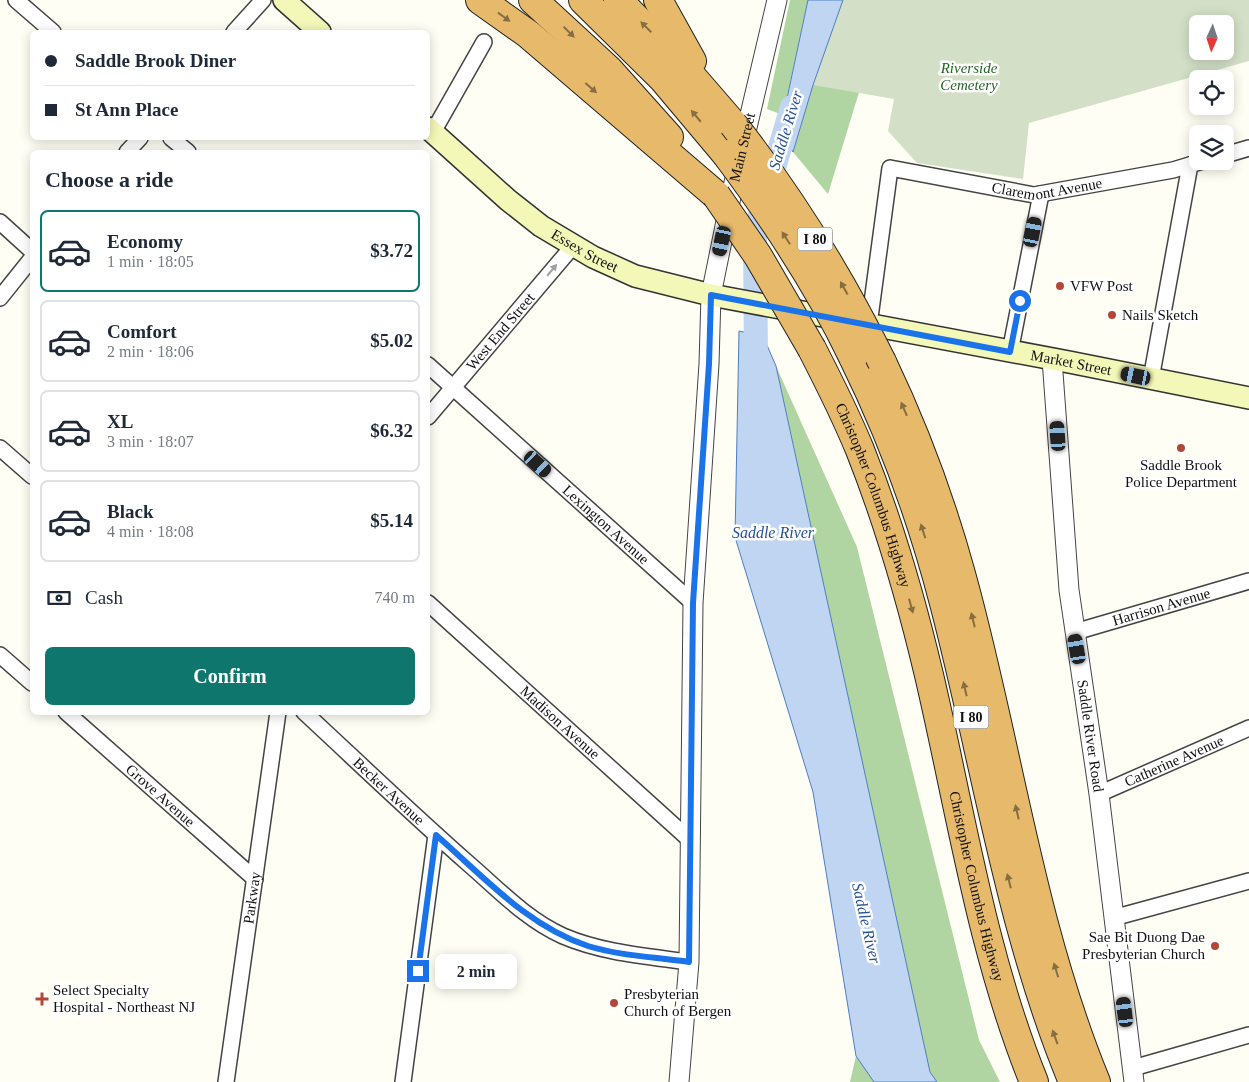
<!DOCTYPE html>
<html lang="en">
<head>
<meta charset="utf-8">
<style>
	body { margin:0; font-family:Georgia,serif; background:#f6f6f7; color:#1f2937; height:100vh; display:flex; flex-direction:column; font-size:19px; white-space:nowrap }
	* { box-sizing:border-box; margin:0 }
	p { font-size:16px; color:#747a83 }
	.icon { flex:none; width:28px; height:28px; fill:none; stroke:currentColor; stroke-width:2; stroke-linecap:round; stroke-linejoin:round }
	.map { position:relative; flex:1; overflow:hidden }
	.side { position:absolute; left:30px; top:150px; width:400px; height:565px; display:flex; flex-direction:column; background:#fff; border-radius:8px; box-shadow:0 2px 12px #0003 }
	.side>* { flex:none }
	.banner { position:absolute; left:30px; top:30px; width:400px; height:110px; border-radius:8px; box-shadow:0 2px 12px #0003; display:grid; align-content:center; height:110px; padding:0 15px; background:#fff }
	.needle { width:32px; rotate:183deg }
	.tools { position:absolute; left:1189px; top:15px; display:grid; gap:10px }
	.tools a { display:grid; place-items:center; width:45px; height:45px; border-radius:8px; background:#fff; box-shadow:0 2px 12px #0003; font-size:25px }
	.end { position:absolute; width:22px; height:22px; margin:-11px; border:6px solid #1a73e8; background:#fff; box-shadow:0 0 0 2px #fff }
	.from { border-radius:50% }
	.bubble { position:absolute; height:35px; border-radius:8px; background:#fff; box-shadow:0 2px 12px #0003; font-size:16px; font-weight:700; line-height:35px; text-align:center }
	.car { position:absolute; width:15px; height:30px; margin:-15px -8px; border-radius:6px; box-shadow:0 0 4px 1px #0007; background:linear-gradient(#222 24%,#8ab4d8 0 40%,#222 0 76%,#8ab4d8 0 86%,#222 0) }
	.banner b { display:flex; align-items:center; gap:18px; height:48px; font-size:19px }
	.banner b+b { border-top:1px solid #e0e1e3 }
	.banner i { width:12px; height:12px; background:#1f2937 }
	ul { padding:0; list-style:none }
	li { display:flex; align-items:center; gap:15px; height:82px; margin:0 10px 8px; padding:0 5px; border:2px solid #e0e1e3; border-radius:8px }
	li div { flex:1 }
	li b { display:block; font-size:19px }
	li em { font-style:normal; font-weight:700 }
	li.selected { border-color:#0f766e }
	li>.icon { width:45px; height:45px; stroke-width:1.5 }
	h2 { padding:0 15px; font-size:22px; line-height:60px }
	.pay { display:flex; align-items:center; gap:12px; height:55px; padding:0 15px; font-size:19px }
	.pay p { margin-inline-start:auto }
	.button { display:flex; gap:10px; margin-top:auto; padding:10px 15px }
	.button a { flex:1; height:58px; border-radius:8px; background:#0f766e; color:#fff; font-size:20px; font-weight:700; line-height:58px; text-align:center }
	.map>svg:first-child { display:block }
	.forest { fill:#b0d5a2 }
	.cemetery { fill:#d3e0c7; fill-rule:evenodd }
	.water { fill:#bfd5f1; stroke:#4d7ec0 }
	.lines { fill:none; stroke-linecap:round; stroke-linejoin:round }
	.river { stroke:#bfd5f1; stroke-width:24 }
	.minor-casing { stroke:#444; stroke-width:18 }
	.tertiary-casing { stroke:#444; stroke-width:21 }
	.secondary-casing { stroke:#333; stroke-width:24 }
	.motorway-casing { stroke:#222; stroke-width:30 }
	.minor { stroke:#fff; stroke-width:15 }
	.tertiary { stroke:#fff; stroke-width:19 }
	.secondary { stroke:#f3f7b7; stroke-width:21 }
	.motorway { stroke:#e6b96b; stroke-width:28 }
	.motorway-bridge-casing { stroke:#222; stroke-width:30; stroke-linecap:butt }
	.motorway-bridge { stroke:#e6b96b; stroke-width:28 }
	.oneway { fill:#866d42 }
	.oneway2 { fill:#a0a0a0 }
	.route { stroke:#1a73e8; stroke-width:6 }
	.poi-dot { fill:#b44636; stroke:#fff; stroke-width:2 }
	.labels { text-anchor:middle; stroke-width:5; stroke-linejoin:round; paint-order:stroke }
	.shield { fill:#fff; stroke:#585858; stroke-width:1 }
	.shield-label { font-size:14px; font-weight:bold; fill:#111 }
	.park-label { font-size:15px; font-style:italic; fill:#286326; stroke:#fff }
	.street-label { font-size:15px; fill:#111; stroke:#fff }
	.poi-label { font-size:15px; fill:#111; stroke:#fff; text-anchor:start }
	.water-label { font-size:16px; font-style:italic; fill:#255197; stroke:#fff }
</style>
</head>
<body>
<div class="map">
<svg width="1249" height="1082" viewBox="0 0 1249 1082">
	<rect width="100%" height="100%" fill="#fefef5"/>
	<!-- forest -->
	<path class="forest" d="M790,0H808L783,115L767,109Z
		M843,0L874,43L828,194L793,152L813,85Z
		M776,366L857,547L979,1040L1000,1082H937L930,1072Z
		M856,1056L875,1082H850Z"/>
	<!-- cemetery -->
	<path class="cemetery" d="M843,0H1249V61L1029,123L1023,179L917,163L888,131L894,99L813,85ZM1198,24H1225V51H1198Z"/>
	<!-- water -->
	<path class="water" d="M808,0H843L813,85L793,152L780,131Z
		M739,331L763,336L776,366L930,1072L937,1082H874L856,1056L813,792L735,537Z"/>
	<g class="lines">
		<!-- river -->
		<path class="river" d="M756,366L755,232L792,107"/>
		<!-- minor casing -->
		<g class="minor-casing">
			<g id="minor">
				<path d="M16,0L53,32"/>
				<path d="M234,32L263,0"/>
				<path d="M433,132L484,42"/>
				<path d="M171,138L188,152"/>
				<path d="M127,152L140,138"/>
				<path d="M1225,155L1249,148"/>
				<path d="M0,222L32,251"/>
				<path d="M0,298L32,258"/>
				<path id="s1" d="M869,325L890,168L1034,195L1173,170L1203,161"/>
				<path d="M1010,352L1041,194"/>
				<path id="s2" d="M428,365L693,603"/>
				<path d="M1151,379L1190,165"/>
				<path id="s3" d="M428,417L573,246"/>
				<path d="M0,448L32,476"/>
				<path id="s4" d="M428,603L691,841"/>
				<path id="s5" d="M1075,632L1249,581"/>
				<path d="M0,655L32,683"/>
				<path id="s6" d="M66,712L255,879"/>
				<path id="s7" d="M304,712C359,763 413,815 470,865C499,890 527,920 563,936C603,953 646,956 689,962"/>
				<path id="s8" d="M1099,794L1249,728"/>
				<path d="M1113,918L1249,881"/>
				<path d="M1133,1068L1249,1035"/>
				<path id="s9" d="M226,1082L278,712"/>
				<path d="M403,1082L436,835"/>
			</g>
		</g>
		<!-- tertiary casing -->
		<g class="tertiary-casing">
			<g id="tertiary">
				<path id="s10" d="M1052,359L1069,590L1099,794L1134,1082"/>
				<path id="s11" d="M679,1082L689,962L693,603L709,364L711,295L733,187L777,0"/>
			</g>
		</g>
		<!-- secondary casing -->
		<g class="secondary-casing">
			<g id="secondary">
				<path d="M284,0L320,32"/>
				<path id="s12" d="M428,128L508,200L541,226L593,257L635,276L711,295L1069,362L1249,398"/>
			</g>
		</g>
		<!-- motorway casing -->
		<g class="motorway-casing">
			<g id="motorway">
				<path d="M480,0L528,34L716,195"/>
				<path d="M533,0L609,70L669,137"/>
				<path d="M583,0L663,79L726,154"/>
				<path d="M618,0L682,65L733,124"/>
				<path d="M658,0L692,61"/>
				<path id="s13" d="M812,349C829,382 846,416 860,450C889,523 911,599 929,675C961,812 981,951 1034,1082"/>
				<path d="M853,357C892,436 922,518 944,603C986,763 1009,928 1073,1082"/>
				<path d="M882,362C915,431 941,501 961,574C1008,743 1029,919 1096,1082"/>
			</g>
		</g>
		<!-- minor -->
		<use href="#minor" class="minor"/>
		<!-- tertiary -->
		<use href="#tertiary" class="tertiary"/>
		<!-- secondary -->
		<use href="#secondary" class="secondary"/>
		<!-- motorway -->
		<use href="#motorway" class="motorway"/>
		<!-- motorway-bridge casing -->
		<g class="motorway-bridge-casing">
			<path id="motorway-bridge" d="M733,124C791,198 840,277 882,362
				M726,154C774,218 818,284 853,357
				M716,195L758,256L812,349"/>
		</g>
		<!-- motorway-bridge -->
		<use href="#motorway-bridge" class="motorway-bridge"/>
	</g>
	<!-- one-way arrows -->
	<defs><path id="oneway-solid" d="M-6-.8H1V-3.2L6.5 0L1 3.2V.8H-6Z" transform="scale(1.25)"/></defs>
	<g class="oneway">
		<use href="#oneway-solid" transform="translate(504 17) rotate(36)"/>
		<use href="#oneway-solid" transform="translate(646 27) rotate(-135)"/>
		<use href="#oneway-solid" transform="translate(569 32) rotate(44)"/>
		<use href="#oneway-solid" transform="translate(591 88) rotate(41)"/>
		<use href="#oneway-solid" transform="translate(696 116) rotate(-130)"/>
		<use href="#oneway-solid" transform="translate(786 238) rotate(-123)"/>
		<use href="#oneway-solid" transform="translate(844 288) rotate(-119)"/>
		<use href="#oneway-solid" transform="translate(904 409) rotate(-113)"/>
		<use href="#oneway-solid" transform="translate(923 531) rotate(-108)"/>
		<use href="#oneway-solid" transform="translate(911 606) rotate(75)"/>
		<use href="#oneway-solid" transform="translate(973 620) rotate(-104)"/>
		<use href="#oneway-solid" transform="translate(965 689) rotate(-103)"/>
		<use href="#oneway-solid" transform="translate(1017 812) rotate(-103)"/>
		<use href="#oneway-solid" transform="translate(1009 881) rotate(-104)"/>
		<use href="#oneway-solid" transform="translate(1056 970) rotate(-107)"/>
		<use href="#oneway-solid" transform="translate(1055 1037) rotate(-110)"/>
	</g>
	<use class="oneway2" href="#oneway-solid" transform="translate(552 270) rotate(-50)"/>
	<g class="lines">
		<!-- route -->
		<path class="route" d="M418,971L436,835C483,876 527,926 588,946C620,956 656,957 689,962L693,603L709,364L711,295L1010,352L1020,301"/>
	</g>
	<!-- markers -->
	<g class="poi-dot">
		<circle cx="1060" cy="286" r="5"/>
		<circle cx="1112" cy="315" r="5"/>
		<circle cx="1181" cy="448" r="5"/>
		<circle cx="1215" cy="946" r="5"/>
		<path d="M39.5 991.5h5v5h5v5h-5v5h-5v-5h-5v-5h5z"/>
		<circle cx="614" cy="1003" r="5"/>
	</g>
	<g class="labels">
		<!-- shield labels -->
		<g class="shield">
			<rect x="797.5" y="227.5" width="35" height="23" rx="4"/>
			<rect x="953.5" y="705.5" width="35" height="23" rx="4"/>
		</g>
		<g class="shield-label">
			<text x="815" y="244">I 80</text>
			<text x="971" y="722">I 80</text>
		</g>
		<!-- park labels -->
		<g class="park-label">
			<text x="969" y="73">Riverside<tspan x="969" dy="17">Cemetery</tspan></text>
		</g>
		<!-- street labels -->
		<g class="street-label">
			<text dy="5" stroke="none"><textPath href="#s11" startOffset="939">Main Street</textPath></text>
			<text dy="5" stroke="none"><textPath href="#s1" startOffset="318">Claremont Avenue</textPath></text>
			<text dy="5" stroke="none"><textPath href="#s12" startOffset="200">Essex Street</textPath></text>
			<text dy="5" stroke="none"><textPath href="#s3" startOffset="112">West End Street</textPath></text>
			<text dy="5" stroke="none"><textPath href="#s12" startOffset="701">Market Street</textPath></text>
			<text dy="5" stroke="none"><textPath href="#s13" startOffset="159">Christopher Columbus Highway</textPath></text>
			<text dy="5" stroke="none"><textPath href="#s2" startOffset="239">Lexington Avenue</textPath></text>
			<text dy="5" stroke="none"><textPath href="#s5" startOffset="90">Harrison Avenue</textPath></text>
			<text dy="5" stroke="none"><textPath href="#s4" startOffset="178">Madison Avenue</textPath></text>
			<text dy="5" stroke="none"><textPath href="#s10" startOffset="379">Saddle River Road</textPath></text>
			<text dy="5" stroke="none"><textPath href="#s8" startOffset="82">Catherine Avenue</textPath></text>
			<text dy="5" stroke="none"><textPath href="#s7" startOffset="116">Becker Avenue</textPath></text>
			<text dy="5" stroke="none"><textPath href="#s6" startOffset="126">Grove Avenue</textPath></text>
			<text dy="5" stroke="none"><textPath href="#s13" startOffset="564">Christopher Columbus Highway</textPath></text>
			<text dy="5" stroke="none"><textPath href="#s9" startOffset="186">Parkway</textPath></text>
		</g>
		<!-- poi labels -->
		<g class="poi-label">
			<text x="1070" y="291">VFW Post</text>
			<text x="1122" y="320">Nails Sketch</text>
			<text x="1181" y="470" text-anchor="middle">Saddle Brook<tspan x="1181" dy="17">Police Department</tspan></text>
			<text x="1205" y="942" text-anchor="end">Sae Bit Duong Dae<tspan x="1205" dy="17">Presbyterian Church</tspan></text>
			<text x="53" y="995">Select Specialty<tspan x="53" dy="17">Hospital - Northeast NJ</tspan></text>
			<text x="624" y="999">Presbyterian<tspan x="624" dy="17">Church of Bergen</tspan></text>
		</g>
		<!-- water labels -->
		<g class="water-label">
			<text transform="translate(785 130) rotate(-73)" y="6">Saddle River</text>
			<text x="773" y="538">Saddle River</text>
			<text transform="translate(867 923) rotate(77)" y="6">Saddle River</text>
		</g>
	</g>
</svg>
<div class="tools">
<a><svg class="needle" viewBox="-14 -14 28 28"><path d="M0-13l5 13h-10z" fill="#e53935"/><path d="M0 13l5-13h-10z" fill="#747a83"/></svg></a>
<a><svg class="icon" aria-label="locate" viewBox="0 0 24 24"><circle cx="12" cy="12" r="6"/><path d="M12 2v4M12 18v4M2 12h4M18 12h4"/></svg></a>
<a><svg class="icon" aria-label="layers" viewBox="0 0 24 24"><path d="M12 4l9 5-9 5-9-5zM3 14l9 5 9-5"/></svg></a>
</div>
<i class="end from" style="left:1020px;top:301px"></i>
<i class="end" style="left:418px;top:971px"></i>
<div class="bubble" style="left:435px;top:954px;width:82px">2 min</div>
<i class="car" style="left:1033px;top:232px;rotate:11deg"></i>
<i class="car" style="left:722px;top:241px;rotate:192deg"></i>
<i class="car" style="left:1136px;top:376px;rotate:282deg"></i>
<i class="car" style="left:1058px;top:436px;rotate:356deg"></i>
<i class="car" style="left:538px;top:464px;rotate:132deg"></i>
<i class="car" style="left:1077px;top:649px;rotate:350deg"></i>
<i class="car" style="left:1125px;top:1012px;rotate:353deg"></i>
<div class="banner">
<b><i class="from"></i>Saddle Brook Diner</b>
<b><i></i>St Ann Place</b>
</div>
<section class="side">
<h2>Choose a ride</h2>
<ul>
<li class="selected"><svg class="icon" aria-label="car" viewBox="0 0 24 24"><path d="M5 17H2v-5l4-1 3-4h7l3 4 3 1v5h-3M9 17h6M6 11h13"/><circle cx="7" cy="17" r="2"/><circle cx="17" cy="17" r="2"/></svg><div><b>Economy</b><p>1 min · 18:05</p></div><em>$3.72</em></li>
<li><svg class="icon" aria-label="car" viewBox="0 0 24 24"><path d="M5 17H2v-5l4-1 3-4h7l3 4 3 1v5h-3M9 17h6M6 11h13"/><circle cx="7" cy="17" r="2"/><circle cx="17" cy="17" r="2"/></svg><div><b>Comfort</b><p>2 min · 18:06</p></div><em>$5.02</em></li>
<li><svg class="icon" aria-label="car" viewBox="0 0 24 24"><path d="M5 17H2v-5l4-1 3-4h7l3 4 3 1v5h-3M9 17h6M6 11h13"/><circle cx="7" cy="17" r="2"/><circle cx="17" cy="17" r="2"/></svg><div><b>XL</b><p>3 min · 18:07</p></div><em>$6.32</em></li>
<li><svg class="icon" aria-label="car" viewBox="0 0 24 24"><path d="M5 17H2v-5l4-1 3-4h7l3 4 3 1v5h-3M9 17h6M6 11h13"/><circle cx="7" cy="17" r="2"/><circle cx="17" cy="17" r="2"/></svg><div><b>Black</b><p>4 min · 18:08</p></div><em>$5.14</em></li>
</ul>
<div class="pay"><svg class="icon" aria-label="cash" viewBox="0 0 24 24"><path d="M3 7h18v10H3z"/><circle cx="12" cy="12" r="2"/></svg>Cash<p>740 m</p></div>
<div class="button"><a>Confirm</a></div>
</section>
</div>
</body>
</html>
